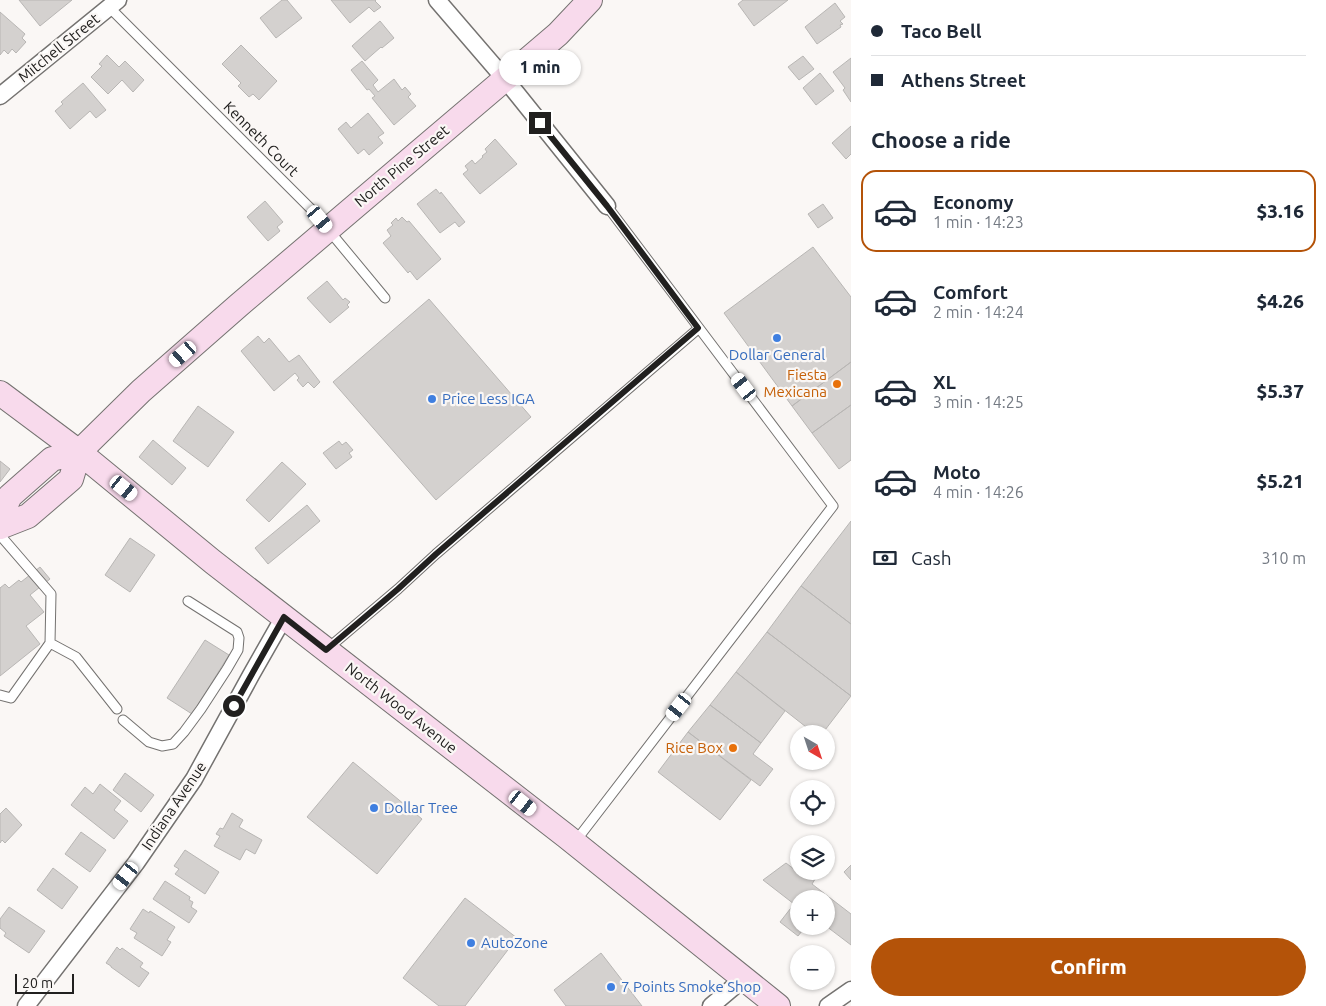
<!DOCTYPE html>
<html lang="en">
<head>
<meta charset="utf-8">
<style>
	body { margin:0; font-family:Ubuntu,sans-serif; background:#f6f6f7; color:#1f2937; height:100vh; display:flex; flex-direction:column; font-size:19px; white-space:nowrap }
	* { box-sizing:border-box; margin:0 }
	p { font-size:16px; color:#747a83 }
	.icon { flex:none; width:28px; height:28px; fill:none; stroke:currentColor; stroke-width:2; stroke-linecap:round; stroke-linejoin:round }
	.map { position:relative; flex:1; overflow:hidden }
	.panel { display:flex; flex-direction:column; background:#fff; width:475px }
	.panel>* { flex:none }
	.guide { display:grid; align-content:center; height:110px; padding:0 20px; background:#fff }
	.needle { width:32px; rotate:141deg }
	.fabs { position:absolute; left:790px; top:725px; display:grid; gap:10px }
	.fabs a { display:grid; place-items:center; width:45px; height:45px; border-radius:50%; background:#fff; box-shadow:0 1px 4px #0004; font-size:25px }
	.scale { position:absolute; left:15px; bottom:12px; width:59px; box-sizing:border-box; padding-left:5px; border:2px solid #21201f; border-top:0; font-size:14px; line-height:18px; white-space:nowrap; color:#21201f; -webkit-text-stroke:4px #faf7f5; paint-order:stroke }
	.end { position:absolute; width:22px; height:22px; margin:-11px; border:6px solid #21201f; background:#fff; box-shadow:0 0 0 2px #fff }
	.from { border-radius:50% }
	.bubble { position:absolute; height:35px; border-radius:18px; background:#fff; box-shadow:0 1px 4px #0004; font-size:16px; font-weight:800; line-height:35px; text-align:center }
	.car { position:absolute; width:15px; height:30px; margin:-15px -8px; border-radius:6px; box-shadow:0 0 4px 1px #0007; background:linear-gradient(#fff 24%,#345 0 40%,#fff 0 76%,#345 0 86%,#fff 0) }
	.guide b { display:flex; align-items:center; gap:18px; height:48px; font-size:19px }
	.guide b+b { border-top:1px solid #e0e1e3 }
	.guide i { width:12px; height:12px; background:#1f2937 }
	ul { padding:0; list-style:none }
	li { display:flex; align-items:center; gap:15px; height:82px; margin:0 10px 8px; padding:0 10px; border:2px solid transparent; border-radius:15px }
	li div { flex:1 }
	li b { display:block; font-size:19px }
	li em { font-style:normal; font-weight:800 }
	li.active { border-color:#b45309 }
	li>.icon { width:45px; height:45px; stroke-width:1.5 }
	h2 { padding:0 20px; font-size:22px; line-height:60px }
	.pay { display:flex; align-items:center; gap:12px; height:55px; padding:0 20px; font-size:19px }
	.pay p { margin-inline-start:auto }
	.primary-button { display:flex; gap:10px; margin-top:auto; padding:10px 20px }
	.primary-button a { flex:1; height:58px; border-radius:30px; background:#b45309; color:#fff; font-size:20px; font-weight:800; line-height:58px; text-align:center }
	main { display:flex; flex:1; min-height:0 }
	.map>svg:first-child { display:block }
	.building { fill:#d4d1cf; stroke:#b8b6b4 }
	.lines { fill:none; stroke-linecap:round; stroke-linejoin:round }
	.service-casing { stroke:#747270; stroke-width:11 }
	.minor-casing { stroke:#747270; stroke-width:19 }
	.secondary-casing { stroke:#747270; stroke-width:26 }
	.service { stroke:#fff; stroke-width:9 }
	.minor { stroke:#fff; stroke-width:16 }
	.secondary { stroke:#f8daec; stroke-width:24 }
	.route { stroke:#21201f; stroke-width:6 }
	.shop-dot { fill:#3f7fe0; stroke:#faf7f5; stroke-width:2 }
	.food-dot { fill:#e8710a; stroke:#faf7f5; stroke-width:2 }
	.labels { text-anchor:middle; stroke-width:4.5; stroke-linejoin:round; paint-order:stroke }
	.street-label { font-size:15px; fill:#21201f; stroke:#faf7f5 }
	.shop-label { font-size:15px; fill:#366cbe; stroke:#faf7f5; text-anchor:start }
	.food-label { font-size:15px; fill:#c56008; stroke:#faf7f5; text-anchor:end }
</style>
</head>
<body>
<main>
<div class="map">
<svg width="851" height="1006" viewBox="0 0 851 1006">
	<rect width="100%" height="100%" fill="#faf7f5"/>
	<!-- building -->
	<path class="building" d="M19,0H72L40,26Z
		M282,0H287L302,18L276,38L260,18Z
		M331,0H376L375,1L381,7L374,12L369,7L350,23Z
		M743,0H788L754,26L738,4Z
		M835,3L845,17L840,21L843,24L840,25L841,27L817,44L805,27Z
		M0,12L25,34L22,38L26,42L16,53L12,49L8,54L4,50L0,55Z
		M380,21L394,38L382,48L381,47L365,61L352,46Z
		M241,45L277,81L259,100L253,94L249,97L238,86L241,83L222,64Z
		M107,55L119,67L125,61L144,80L133,92L122,80L108,94L91,77L102,66L99,64Z
		M803,56L814,69L799,80L788,67Z
		M851,58V102L843,90L845,88L833,72Z
		M362,61L378,80L373,85L378,92L394,79L402,90L405,87L411,94L408,97L416,106L394,125L372,98L375,96L369,89L367,90L351,70Z
		M820,73L834,91L816,105L803,88Z
		M83,83L106,110L96,118L90,111L70,129L55,111L63,104L61,102Z
		M368,113L384,133L378,137L383,143L369,155L364,149L358,154L338,129L346,122L351,128Z
		M851,126V154L846,159L832,143Z
		M495,139L517,164L480,194L463,174L468,170L465,166L472,160L475,164L483,157L482,156L487,152L485,149Z
		M436,189L440,194L441,192L465,222L459,227L455,222L440,233L417,204Z
		M265,201L283,222L277,227L280,231L268,241L247,217Z
		M823,204L833,218L818,228L808,214Z
		M402,217L407,222L409,221L441,259L417,280L410,271L408,273L383,243L391,236L387,230L393,225L391,223L396,218L398,221Z
		M813,247L851,297V362L792,406L724,313Z
		M327,281L343,300L345,298L350,302L347,305L349,307L330,323L307,298Z
		M429,299L531,417L436,500L333,382Z
		M258,336L264,343L269,338L289,362L299,355L320,382L314,388L308,382L303,387L297,380L299,378L295,373L274,391L241,351Z
		M851,362V405L812,433L792,406Z
		M851,405V460L839,469L812,433Z
		M198,406L234,432L208,467L173,441Z
		M153,440L186,468L172,485L139,457Z
		M339,441L342,445L346,442L353,450L349,453L352,457L336,469L323,453Z
		M0,461L10,469L0,482Z
		M282,462L306,484L269,522L246,500Z
		M307,505L320,521L268,564L255,548Z
		M851,521V624L801,586Z
		M130,538L155,555L130,592L105,575Z
		M40,567L50,579L30,595L44,612L26,626L40,644L0,676V588L5,584L9,588L19,580L21,582Z
		M801,586L851,624V696L767,632Z
		M767,632L851,696L822,734H815L736,672Z
		M205,640L229,655L192,714L167,698Z
		M736,672L785,711L761,743L710,705Z
		M710,705L761,743L753,754L773,769L760,786L688,732Z
		M688,732L751,780L720,820L658,772Z
		M353,762L422,819L377,874L307,817Z
		M125,773L154,795L141,812L113,790Z
		M100,784L121,801L114,810L128,821L114,839L71,805L85,787L93,794Z
		M6,808L22,825L5,843L2,840L0,843V814Z
		M232,813L243,820L239,827L262,840L255,854L246,849L240,860L214,846L220,836L216,834L220,828L223,829Z
		M81,832L106,850L90,872L65,854Z
		M185,850L219,872L205,894L175,874L179,869L174,866Z
		M786,863L803,876L807,871H811L817,876L812,884L851,914V945L826,926V899H799V926H806L798,936L780,922L794,904L763,880Z
		M851,865V880L844,872Z
		M53,868L78,887L62,909L37,890Z
		M165,881L190,897L189,900L193,902L191,907L197,911L189,923L153,899Z
		M465,898L517,938L465,1006H439L403,978Z
		M9,907L45,931L29,953L4,936L6,933L0,928V919Z
		M143,909L149,913L150,911L175,927L167,940L171,942L162,956L134,938L137,933L130,929Z
		M117,947L120,950L122,948L143,963L140,967L149,973L139,987L111,967V966L106,963Z
		M601,953L642,1006H566L554,990Z"/>
	<g class="lines">
		<!-- service casing -->
		<g class="service-casing">
			<path id="service" d="M109,7L312,210L385,298
				M0,535L51,594L50,643L11,698L0,695
				M50,643L76,657L117,709
				M326,650L398,589L436,554L699,328L607,206
				M123,720L149,742L162,746L173,744L184,732L201,709L227,669L238,650L239,638L237,632L188,601
				M575,842L833,506L699,328"/>
		</g>
		<!-- minor casing -->
		<g class="minor-casing">
			<path id="minor" d="M437,0L505,79L607,206
				M0,96L118,0
				M26,1006L136,863L194,779L251,675L284,617
				M711,1006L743,979
				M828,1006L851,990"/>
		</g>
		<!-- secondary casing -->
		<g class="secondary-casing">
			<path id="secondary" d="M0,393L79,452L213,562L566,836L778,1006
				M0,517L10,496L52,459L79,452L141,391L239,305L558,34L590,0
				M0,527L28,516L71,479L79,452"/>
		</g>
		<!-- service -->
		<use href="#service" class="service"/>
		<!-- minor -->
		<use href="#minor" class="minor"/>
		<!-- secondary -->
		<use href="#secondary" class="secondary"/>
	</g>
	<g class="lines">
		<!-- route -->
		<path class="route" d="M234,706L284,617L326,650L398,589L436,554L698,328L607,206L540,123"/>
	</g>
	<!-- markers -->
	<g class="shop-dot">
		<circle cx="777" cy="338" r="5"/>
		<circle cx="432" cy="399" r="5"/>
		<circle cx="374" cy="808" r="5"/>
		<circle cx="471" cy="943" r="5"/>
		<circle cx="611" cy="987" r="5"/>
	</g>
	<g class="food-dot">
		<circle cx="837" cy="384" r="5"/>
		<circle cx="733" cy="748" r="5"/>
	</g>
	<g class="labels">
		<!-- street labels -->
		<g class="street-label">
			<text transform="translate(59 48) rotate(-39)" y="5">Mitchell Street</text>
			<text transform="translate(261 139) rotate(45)" y="5">Kenneth Court</text>
			<text transform="translate(402 166) rotate(-40)" y="5">North Pine Street</text>
			<text transform="translate(401 708) rotate(38)" y="5">North Wood Avenue</text>
			<text transform="translate(174 806) rotate(-56)" y="5">Indiana Avenue</text>
		</g>
		<!-- shop labels -->
		<g class="shop-label">
			<text x="777" y="360" text-anchor="middle">Dollar General</text>
			<text x="442" y="404">Price Less IGA</text>
			<text x="384" y="813">Dollar Tree</text>
			<text x="481" y="948">AutoZone</text>
			<text x="621" y="992">7 Points Smoke Shop</text>
		</g>
		<!-- food labels -->
		<g class="food-label">
			<text x="827" y="380">Fiesta<tspan x="827" dy="17">Mexicana</tspan></text>
			<text x="723" y="753">Rice Box</text>
		</g>
	</g>
</svg>
<div class="fabs">
<a><svg class="needle" viewBox="-14 -14 28 28"><path d="M0-13l5 13h-10z" fill="#e53935"/><path d="M0 13l5-13h-10z" fill="#747a83"/></svg></a>
<a><svg class="icon" aria-label="locate" viewBox="0 0 24 24"><circle cx="12" cy="12" r="6"/><path d="M12 2v4M12 18v4M2 12h4M18 12h4"/></svg></a>
<a><svg class="icon" aria-label="layers" viewBox="0 0 24 24"><path d="M12 4l9 5-9 5-9-5zM3 14l9 5 9-5"/></svg></a>
<a>+</a>
<a>−</a>
</div>
<div class="scale">20 m</div>
<i class="end from" style="left:234px;top:706px"></i>
<i class="end" style="left:540px;top:123px"></i>
<div class="bubble" style="left:499px;top:50px;width:82px">1 min</div>
<i class="car" style="left:320px;top:219px;rotate:140deg"></i>
<i class="car" style="left:183px;top:354px;rotate:229deg"></i>
<i class="car" style="left:744px;top:387px;rotate:323deg"></i>
<i class="car" style="left:124px;top:488px;rotate:129deg"></i>
<i class="car" style="left:679px;top:707px;rotate:218deg"></i>
<i class="car" style="left:523px;top:803px;rotate:128deg"></i>
<i class="car" style="left:126px;top:876px;rotate:218deg"></i>
</div>
<section class="panel">
<div class="guide">
<b><i class="from"></i>Taco Bell</b>
<b><i></i>Athens Street</b>
</div>
<h2>Choose a ride</h2>
<ul>
<li class="active"><svg class="icon" aria-label="car" viewBox="0 0 24 24"><path d="M5 17H2v-5l4-1 3-4h7l3 4 3 1v5h-3M9 17h6M6 11h13"/><circle cx="7" cy="17" r="2"/><circle cx="17" cy="17" r="2"/></svg><div><b>Economy</b><p>1 min · 14:23</p></div><em>$3.16</em></li>
<li><svg class="icon" aria-label="car" viewBox="0 0 24 24"><path d="M5 17H2v-5l4-1 3-4h7l3 4 3 1v5h-3M9 17h6M6 11h13"/><circle cx="7" cy="17" r="2"/><circle cx="17" cy="17" r="2"/></svg><div><b>Comfort</b><p>2 min · 14:24</p></div><em>$4.26</em></li>
<li><svg class="icon" aria-label="car" viewBox="0 0 24 24"><path d="M5 17H2v-5l4-1 3-4h7l3 4 3 1v5h-3M9 17h6M6 11h13"/><circle cx="7" cy="17" r="2"/><circle cx="17" cy="17" r="2"/></svg><div><b>XL</b><p>3 min · 14:25</p></div><em>$5.37</em></li>
<li><svg class="icon" aria-label="car" viewBox="0 0 24 24"><path d="M5 17H2v-5l4-1 3-4h7l3 4 3 1v5h-3M9 17h6M6 11h13"/><circle cx="7" cy="17" r="2"/><circle cx="17" cy="17" r="2"/></svg><div><b>Moto</b><p>4 min · 14:26</p></div><em>$5.21</em></li>
</ul>
<div class="pay"><svg class="icon" aria-label="cash" viewBox="0 0 24 24"><path d="M3 7h18v10H3z"/><circle cx="12" cy="12" r="2"/></svg>Cash<p>310 m</p></div>
<div class="primary-button"><a>Confirm</a></div>
</section>
</main>
</body>
</html>
